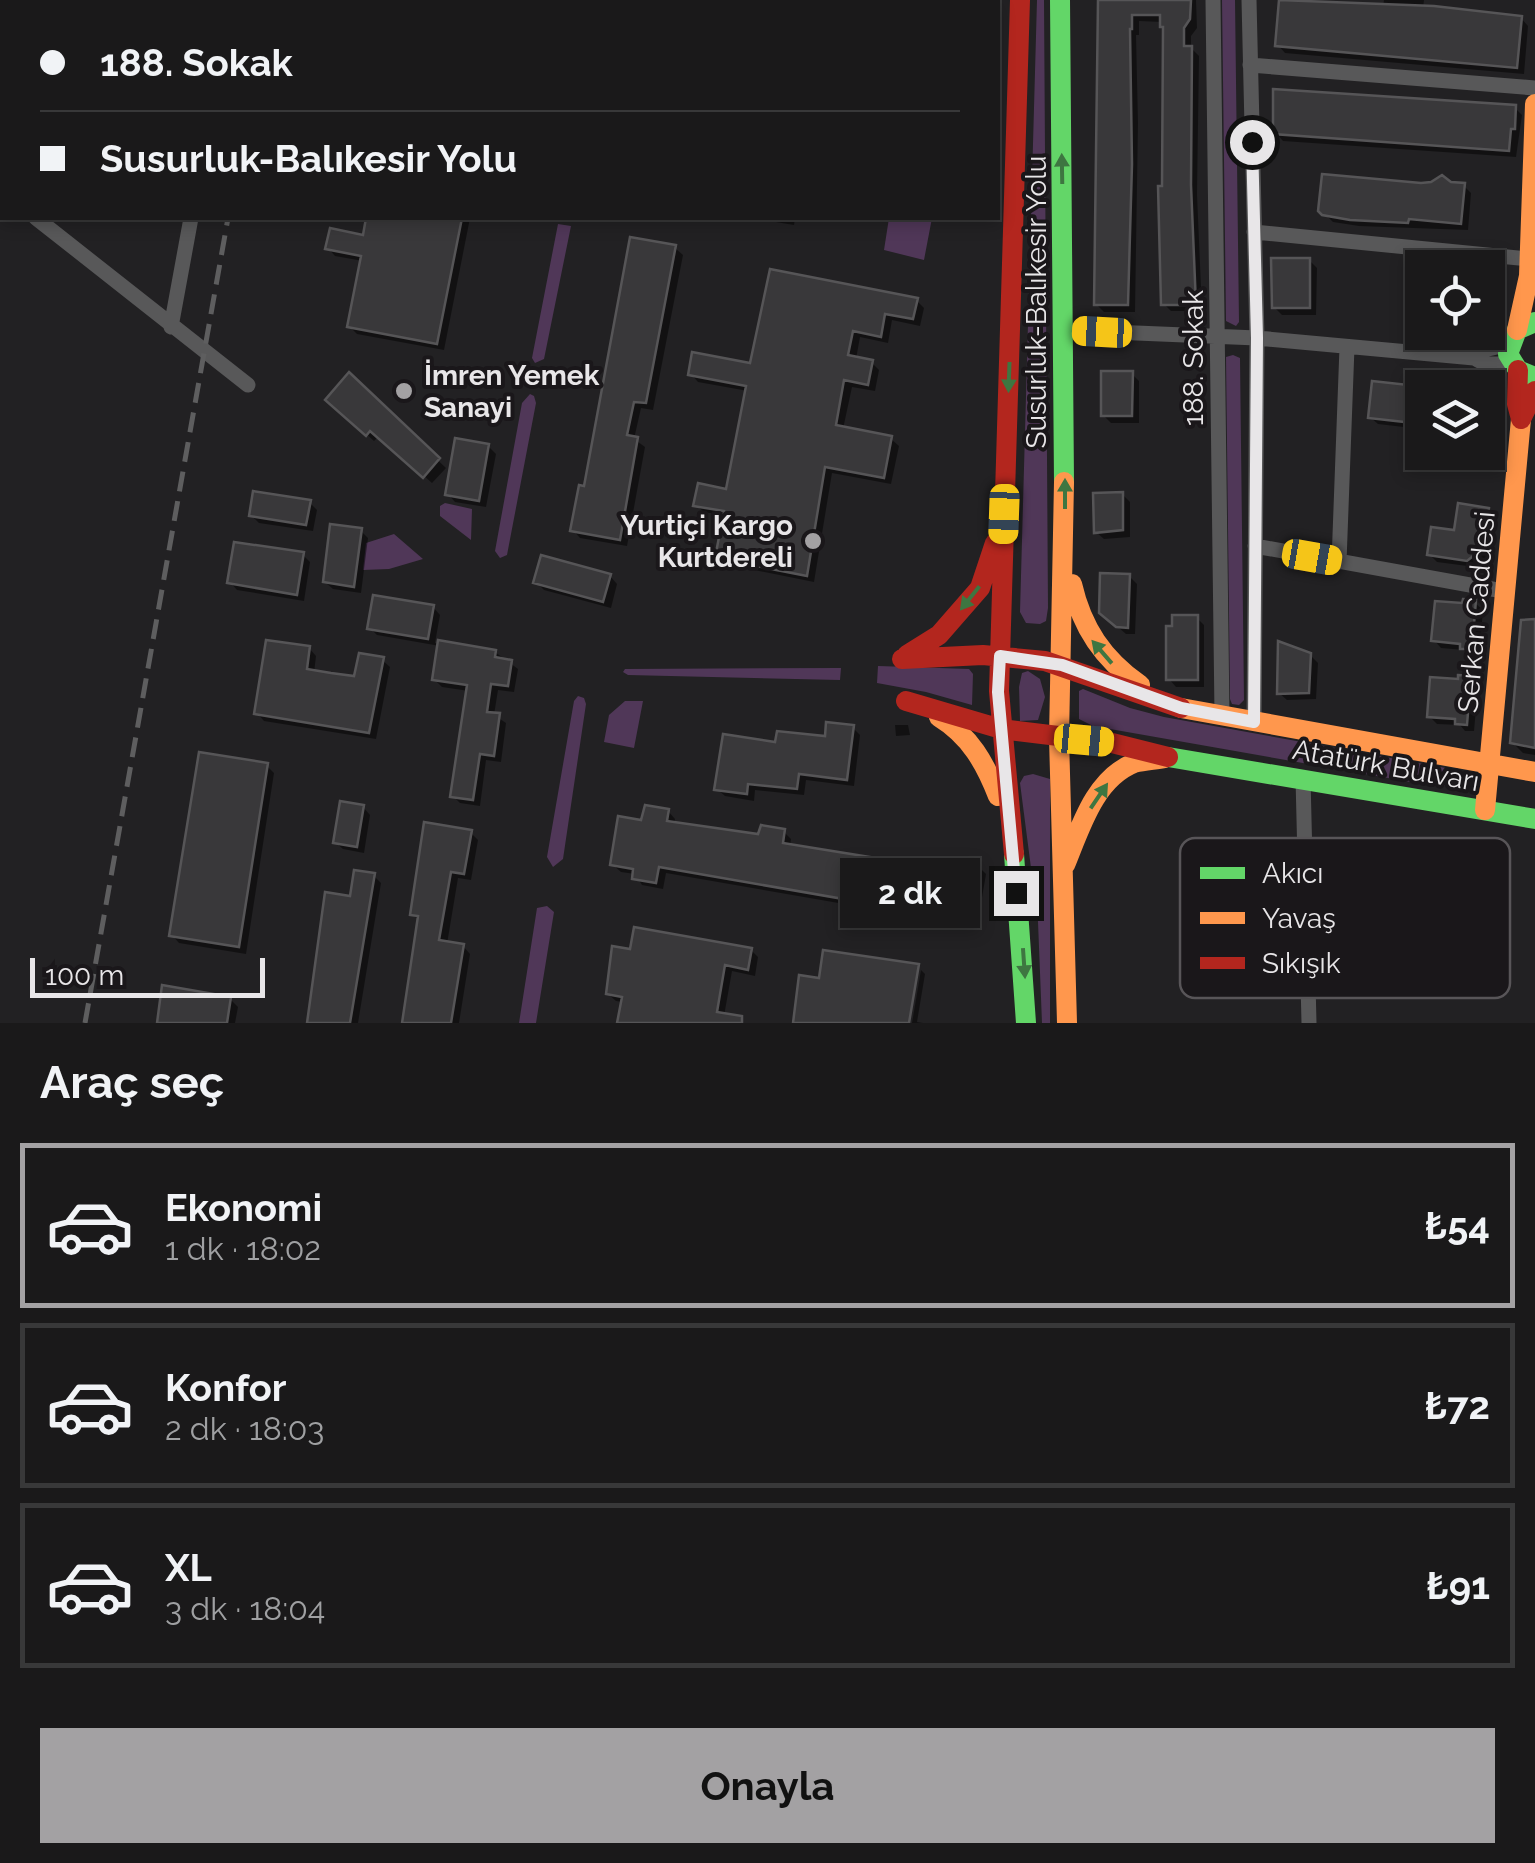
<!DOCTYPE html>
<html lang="tr">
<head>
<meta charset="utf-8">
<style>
	body { margin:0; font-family:Raleway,sans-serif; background:#232223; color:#f1f3f6; height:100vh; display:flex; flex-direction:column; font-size:38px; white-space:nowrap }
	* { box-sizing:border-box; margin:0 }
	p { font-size:32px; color:#9fa0a2 }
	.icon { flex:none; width:55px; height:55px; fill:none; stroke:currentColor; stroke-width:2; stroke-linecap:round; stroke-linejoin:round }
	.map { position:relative; height:1023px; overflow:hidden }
	.drawer { display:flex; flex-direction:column; background:#1a191a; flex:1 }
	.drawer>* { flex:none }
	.guide { position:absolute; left:0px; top:0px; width:1000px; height:220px; box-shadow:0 5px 15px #0003,0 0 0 2px #383839; display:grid; align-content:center; height:220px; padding:0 40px; background:#1a191a }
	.fabs { position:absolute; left:1405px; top:250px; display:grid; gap:20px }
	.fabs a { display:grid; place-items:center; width:100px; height:100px; border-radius:0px; background:#1a191a; box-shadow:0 5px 15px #0003,0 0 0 2px #383839; font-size:50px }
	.scale { position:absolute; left:30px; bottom:25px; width:235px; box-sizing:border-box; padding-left:10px; border:5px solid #e8e6e8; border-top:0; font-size:28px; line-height:35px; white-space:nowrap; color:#e8e6e8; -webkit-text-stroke:8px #1a171a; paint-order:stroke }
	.end { position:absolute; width:45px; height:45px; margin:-22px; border:12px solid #e8e6e8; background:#111; box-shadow:0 0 0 5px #111 }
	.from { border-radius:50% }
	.bubble { position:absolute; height:70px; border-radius:0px; background:#1a191a; box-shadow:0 5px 15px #0003,0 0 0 2px #383839; font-size:32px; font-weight:700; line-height:70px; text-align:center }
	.car { position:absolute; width:30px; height:60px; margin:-30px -15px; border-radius:12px; box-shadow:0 0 8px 2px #0007; background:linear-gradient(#f5c518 24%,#345 0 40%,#f5c518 0 76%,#345 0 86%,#f5c518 0) }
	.guide b { display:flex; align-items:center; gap:35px; height:95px; font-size:38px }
	.guide b+b { border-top:2px solid #383839 }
	.guide i { width:25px; height:25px; background:#f1f3f6 }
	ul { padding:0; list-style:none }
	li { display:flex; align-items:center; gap:30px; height:165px; margin:0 20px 15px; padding:0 20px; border:5px solid #383839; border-radius:0px }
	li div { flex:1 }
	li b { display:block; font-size:38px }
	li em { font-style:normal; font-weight:700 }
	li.current { border-color:#a3a1a3 }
	li>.icon { width:90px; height:90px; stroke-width:1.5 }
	h2 { padding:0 40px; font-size:45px; line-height:120px }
	.primary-button { display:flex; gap:20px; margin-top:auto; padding:20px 40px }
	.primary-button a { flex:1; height:115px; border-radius:0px; background:#a3a1a3; color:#111; font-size:40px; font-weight:700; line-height:115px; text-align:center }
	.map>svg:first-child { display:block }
	.green { fill:#503758 }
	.shadow { fill:#0007 }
	.building { fill:#39383a; stroke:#565557; stroke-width:2.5 }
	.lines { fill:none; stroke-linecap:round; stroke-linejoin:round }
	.street { stroke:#585859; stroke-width:15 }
	.fast { stroke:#63d668; stroke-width:20 }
	.slow { stroke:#ff974d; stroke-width:20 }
	.jam { stroke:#b3261e; stroke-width:20 }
	.rail { stroke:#5e5e5f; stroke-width:5; stroke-dasharray:20 10; stroke-linecap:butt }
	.oneway { fill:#3e7641 }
	.route { stroke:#e8e6e8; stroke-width:12 }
	.poi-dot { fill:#a3a1a3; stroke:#1a171a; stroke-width:4 }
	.labels { text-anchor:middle; stroke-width:8; stroke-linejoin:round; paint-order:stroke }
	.street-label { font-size:28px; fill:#e8e6e8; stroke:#1a171a }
	.poi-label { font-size:28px; font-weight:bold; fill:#e8e6e8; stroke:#1a171a; text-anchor:start }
	.key { fill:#1a171a; stroke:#585558; stroke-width:2.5 }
	.key-label { font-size:28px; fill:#e8e6e8 }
</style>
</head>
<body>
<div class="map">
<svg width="1535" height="1023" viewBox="0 0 1535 1023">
	<rect width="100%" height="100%" fill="#222123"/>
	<!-- green -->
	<path class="green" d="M1037,0H1044L1048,608L1046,621L1040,624L1026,623L1020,612Z
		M1222,0H1235L1239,322L1236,326L1226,321Z
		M889,218H932L924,260L884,250Z
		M558,224L571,226L544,359L535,363L532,358Z
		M1233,355L1240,358L1244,700L1239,705L1232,704L1230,699L1226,357Z
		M530,394L534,396L536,403L507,555L500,558L495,551L522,403Z
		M445,503L472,509L471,540L440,516V506Z
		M394,534L423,559L389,569L363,570L366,543Z
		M878,666L969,669L973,674L972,705L926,692L877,683Z
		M841,668L840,680L628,675L623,672L625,669Z
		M1028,671L1040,679L1045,697L1038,720L1020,721L1019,687L1022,673Z
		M1083,689L1130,708L1164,717L1446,768L1453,779L1450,785L1439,787L1093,726L1079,719V691Z
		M578,696L584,698L586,704L563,859L553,867L547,857L574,701Z
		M625,701H643L634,748L604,742L609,715Z
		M1033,774L1050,779V1023H1042L1038,922L1020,783L1024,776Z
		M547,906L554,912L536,1023H519L537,908Z"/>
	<!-- shadow -->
	<path class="shadow" d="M410,0H539L410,2Z
		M1101,0H1196L1197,28L1191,36V48L1199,56L1197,194L1202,311H1171L1164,304L1165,28L1162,22L1139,21V35H1136L1138,123L1135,312H1104L1096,304Z
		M1281,0L1383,7L1384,0H1424L1423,8L1521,18L1528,26L1524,74L1285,53L1278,45Z
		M1515,108L1522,115L1516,157L1283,141L1276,133Z
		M1421,186H1464L1471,193L1468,230L1359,226L1333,222L1321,210Z
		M369,218H470L444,350L357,334L349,326L363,261L335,256L328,248L365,238Z
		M751,218H795L794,225Z
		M675,248L683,255L653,410L641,408L634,439L645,447L627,546L580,538L573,530L586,489Z
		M1309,260L1317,268L1316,315H1282L1274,307Z
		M916,300L924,308L920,326L892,320L888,343L860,337L856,359L871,362L879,370L875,391L852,387L843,429L891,439L899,446L891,484L832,473L814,582L725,564L718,557L726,516L704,512L696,505L728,492L748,391L698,382L691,374L752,366Z
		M1132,374L1139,381V423H1111L1103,415Z
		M349,376L446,468L432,483L379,436L374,441L328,399Z
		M1417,389L1422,394L1421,429L1378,424L1370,417Z
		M488,446L496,454L486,507L455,502L448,494Z
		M1122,494L1130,502V537L1104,539L1096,532Z
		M309,502L317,510L313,531L259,523L251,515Z
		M1488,510L1496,518L1490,555L1475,567L1437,562L1429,554Z
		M361,531L368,538L361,593L333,589L325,582Z
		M303,555L310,562L304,601L237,590L230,582Z
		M610,576L617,584L611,608L544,590L536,582Z
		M1129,576L1137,584L1135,634H1126L1110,620Z
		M1475,603L1483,610L1479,656L1470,655L1464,650L1441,648L1434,640Z
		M433,607L440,615L435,643L495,652L518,669L514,692L498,690L494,715L506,723L501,762L486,760L480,806L460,803L453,796L469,691L442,687L435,680L440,646L377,635L370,628Z
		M1197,618L1204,625V687H1176L1169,679Z
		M1535,621V755L1523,753L1513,743Z
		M309,648L316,656L314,673L356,679L382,660L390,667L376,739L264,721L257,713Z
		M1310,655L1318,663L1316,699L1287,700L1279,693Z
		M1470,678L1478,686L1474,731H1465L1460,725L1437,724L1429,716L1460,682Z
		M895,725H908L910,735L896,736Z
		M852,727L860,735L854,786L806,780L804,795L755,790L754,801L725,796L717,789Z
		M267,766L274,773L246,954L179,943L172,935Z
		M363,807L370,815L364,853L343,849L335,842Z
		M668,811L675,819L674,825L760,837L784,832L791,839L790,846L959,874L979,867L986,874L977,927L666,873L663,889L642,885L635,874L621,872L613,865L643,822Z
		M470,832L478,840L471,880L458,878L447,944L463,946L470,954L459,1023H404L420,921L412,914Z
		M374,876L381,883L358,1023H309L328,895L352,899Z
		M751,950L758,957L755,976L732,971L724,1016L738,1018L743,1023H620L623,1002L616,1001L608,994L632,952Z
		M921,970L925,974L917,1022L923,1023H912Z
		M164,988L230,999L238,1007L235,1023H159Z"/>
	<!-- building -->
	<path class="building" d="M1098,0H1191L1190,19L1184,28V46H1192L1191,185L1196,305H1161L1158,186H1162L1163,27H1160V15H1132V29H1130L1132,164L1128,305H1094Z
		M1279,0L1434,6L1522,16L1517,68L1275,46Z
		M1273,89L1516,105L1515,129H1511L1509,151L1273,134Z
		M1322,174L1421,183L1431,182L1442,175L1451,182L1465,183L1461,224L1409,219L1408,223L1350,220L1322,215L1318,211Z
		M366,218H462L437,344L347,327L361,256L325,249L330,228L363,235Z
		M630,237L676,245L646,403L634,402L627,435L638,437L620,540L570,531L579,485L584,486Z
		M1271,258H1310V308H1272Z
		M770,269L918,298L913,319L885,314L881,337L853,331L848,355L873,360L868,385L844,380L836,425L892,436L884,478L825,467L807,576L715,558L724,511L693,506L698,483L726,489L746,386L688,375L692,352L750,363Z
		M1101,371H1133L1132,416H1101Z
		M349,372L440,458L423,478L370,431L366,436L325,400Z
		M1372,381L1418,386L1414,423L1368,418Z
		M455,438L489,444L479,501L445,495Z
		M253,491L311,500L306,525L249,516Z
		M1123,492V530L1094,533L1093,493Z
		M1458,503L1489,508L1484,547L1467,561L1427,555L1431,527L1454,530Z
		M330,524L362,528L354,587L323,582Z
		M234,542L304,552L297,595L227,583Z
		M541,555L611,574L603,602L533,583Z
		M1100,573L1130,574L1128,628L1116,627L1099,613Z
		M373,595L434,605L428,639L367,629Z
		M1463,599L1476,600L1472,649H1460V644L1431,641L1435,601L1462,603Z
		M1172,615H1198V680H1166V626H1172Z
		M1535,619V748L1510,743L1521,620Z
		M266,640L310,646L307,669L331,673L354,676L359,653L384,657L369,733L254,714Z
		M438,640L496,650L495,657L512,660L508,686L491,684L487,712L500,713L494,756L480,754L473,800L450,797L467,685L432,680Z
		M1278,641L1311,653L1309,693L1277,694Z
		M1458,675L1471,676L1467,725L1455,724V719L1427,717L1430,677L1458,679Z
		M826,722L854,725L847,780L799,774L797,789L748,784L747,794L714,790L723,734L775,742L777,731L825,736Z
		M199,752L268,763L239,947L169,936Z
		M340,801L364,805L357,847L333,843Z
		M645,805L669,809L667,821L758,834L761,825L785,829L783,843L820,849L957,871L959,860L980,864L970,921L659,867L656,883L632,879L633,869L610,865L618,816L641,820Z
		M424,822L472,830L464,874L451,872L439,940L464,944L451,1023H402L418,916L410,915Z
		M354,870L375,873L350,1023H307L325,892L350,896Z
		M634,927L752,948L748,970L725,965L717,1012L742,1016V1023H617L622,997L606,994L612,946L630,949Z
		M823,950L919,964L909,1023H793L799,975L819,978Z
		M162,985L231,997L227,1023H157Z"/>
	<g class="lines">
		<!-- street -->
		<path class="street" d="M1213,0L1222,715
			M1249,0L1257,338L1254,722
			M229,2V0
			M1250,65L1535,88
			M0,189L2,191
			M36,218L248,385
			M1254,232L1529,259
			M171,327L191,218
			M1064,330L1257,338L1474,358
			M1509,344L1484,350L1474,358L1485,364H1513
			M1255,546L1503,591
			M1339,562L1347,347
			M1303,778L1309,1023"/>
		<!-- fast -->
		<path class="fast" d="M1060,0L1064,482
			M1535,322L1517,330L1508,354L1518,370L1535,377
			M1168,757L1535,819
			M1014,854L1026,1023"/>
		<!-- slow -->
		<path class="slow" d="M1517,330L1529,276L1535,104
			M1064,482L1059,738L1067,1023
			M1072,584C1082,628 1103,659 1140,685
			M1181,708L1535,772
			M939,717C970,736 985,763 998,796
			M1485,810L1521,419
			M1065,865C1080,829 1094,779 1134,763C1144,760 1155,760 1165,758"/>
		<!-- jam -->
		<path class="jam" d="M1518,370L1517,404L1521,419L1535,391
			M907,655L939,635L980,588L995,543
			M902,659L983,655L1045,661L1181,708
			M906,701L1001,729L1108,742L1168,757
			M1014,854L999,691L1020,0"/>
		<!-- rail -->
		<path class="rail" d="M266,2V0
			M85,1023L228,218"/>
	</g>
	<!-- one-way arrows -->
	<defs><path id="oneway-solid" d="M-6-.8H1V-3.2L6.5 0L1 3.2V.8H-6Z" transform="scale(2.5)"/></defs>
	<g class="oneway">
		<use href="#oneway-solid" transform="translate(1062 169) rotate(-91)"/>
		<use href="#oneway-solid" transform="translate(1009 377) rotate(92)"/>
		<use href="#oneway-solid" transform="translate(1065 494) rotate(-90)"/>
		<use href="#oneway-solid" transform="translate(970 598) rotate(129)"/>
		<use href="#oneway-solid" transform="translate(1102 652) rotate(-131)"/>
		<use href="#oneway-solid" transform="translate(1099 796) rotate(-56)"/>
		<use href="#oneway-solid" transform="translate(1024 963) rotate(86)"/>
	</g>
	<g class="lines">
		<!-- route -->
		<path class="route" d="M1016,893L998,692L1000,656L1062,665L1181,708L1254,722L1257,338L1252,142"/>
	</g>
	<!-- markers -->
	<g class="poi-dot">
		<circle cx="404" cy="391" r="10"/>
		<circle cx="813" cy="541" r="10"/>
	</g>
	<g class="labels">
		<!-- street labels -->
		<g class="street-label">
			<text transform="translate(1036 302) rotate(-90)" y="10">Susurluk-Balıkesir Yolu</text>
			<text transform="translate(1193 358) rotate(-90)" y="10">188. Sokak</text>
			<text transform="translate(1476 612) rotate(-85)" y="10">Serkan Caddesi</text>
			<text transform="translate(1386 765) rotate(10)" y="10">Atatürk Bulvarı</text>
		</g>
		<!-- poi labels -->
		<g class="poi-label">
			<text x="424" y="385">İmren Yemek<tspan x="424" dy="32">Sanayi</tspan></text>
			<text x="793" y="535" text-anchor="end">Yurtiçi Kargo<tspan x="793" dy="32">Kurtdereli</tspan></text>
		</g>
	</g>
	<!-- legend -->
	<rect x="1180" y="838" width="330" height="160" rx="15" class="key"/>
	<rect x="1200" y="867" width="45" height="12" fill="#63d668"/>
	<rect x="1200" y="912" width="45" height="12" fill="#ff974d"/>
	<rect x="1200" y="957" width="45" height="12" fill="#b3261e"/>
	<g class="key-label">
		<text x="1262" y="883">Akıcı</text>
		<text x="1262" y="928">Yavaş</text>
		<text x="1262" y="973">Sıkışık</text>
	</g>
</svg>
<div class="fabs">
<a><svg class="icon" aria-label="locate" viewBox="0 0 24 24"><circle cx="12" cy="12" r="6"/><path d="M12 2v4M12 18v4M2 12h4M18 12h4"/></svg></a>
<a><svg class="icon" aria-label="layers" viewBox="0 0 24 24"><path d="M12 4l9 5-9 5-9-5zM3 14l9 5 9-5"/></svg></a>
</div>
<div class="scale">100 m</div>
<i class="end from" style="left:1252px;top:142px"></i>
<i class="end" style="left:1016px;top:893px"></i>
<div class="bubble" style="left:840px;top:858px;width:140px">2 dk</div>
<i class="car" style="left:1102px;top:332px;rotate:273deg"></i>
<i class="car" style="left:1004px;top:514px;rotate:182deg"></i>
<i class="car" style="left:1312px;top:557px;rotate:100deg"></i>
<i class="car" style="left:1084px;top:740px;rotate:95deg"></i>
<div class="guide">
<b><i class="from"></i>188. Sokak</b>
<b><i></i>Susurluk-Balıkesir Yolu</b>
</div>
</div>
<section class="drawer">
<h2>Araç seç</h2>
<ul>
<li class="current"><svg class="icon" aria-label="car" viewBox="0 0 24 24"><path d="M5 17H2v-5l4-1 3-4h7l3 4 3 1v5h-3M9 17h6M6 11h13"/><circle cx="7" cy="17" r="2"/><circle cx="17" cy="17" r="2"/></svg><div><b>Ekonomi</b><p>1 dk · 18:02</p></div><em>₺54</em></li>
<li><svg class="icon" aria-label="car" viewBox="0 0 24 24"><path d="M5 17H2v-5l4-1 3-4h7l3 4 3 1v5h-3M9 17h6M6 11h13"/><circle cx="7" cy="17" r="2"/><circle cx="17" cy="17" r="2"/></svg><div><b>Konfor</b><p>2 dk · 18:03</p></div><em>₺72</em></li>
<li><svg class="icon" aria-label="car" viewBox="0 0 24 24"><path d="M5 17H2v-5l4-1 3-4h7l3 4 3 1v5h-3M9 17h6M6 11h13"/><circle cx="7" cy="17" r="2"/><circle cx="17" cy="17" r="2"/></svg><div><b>XL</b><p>3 dk · 18:04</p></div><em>₺91</em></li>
</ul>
<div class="primary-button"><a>Onayla</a></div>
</section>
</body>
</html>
